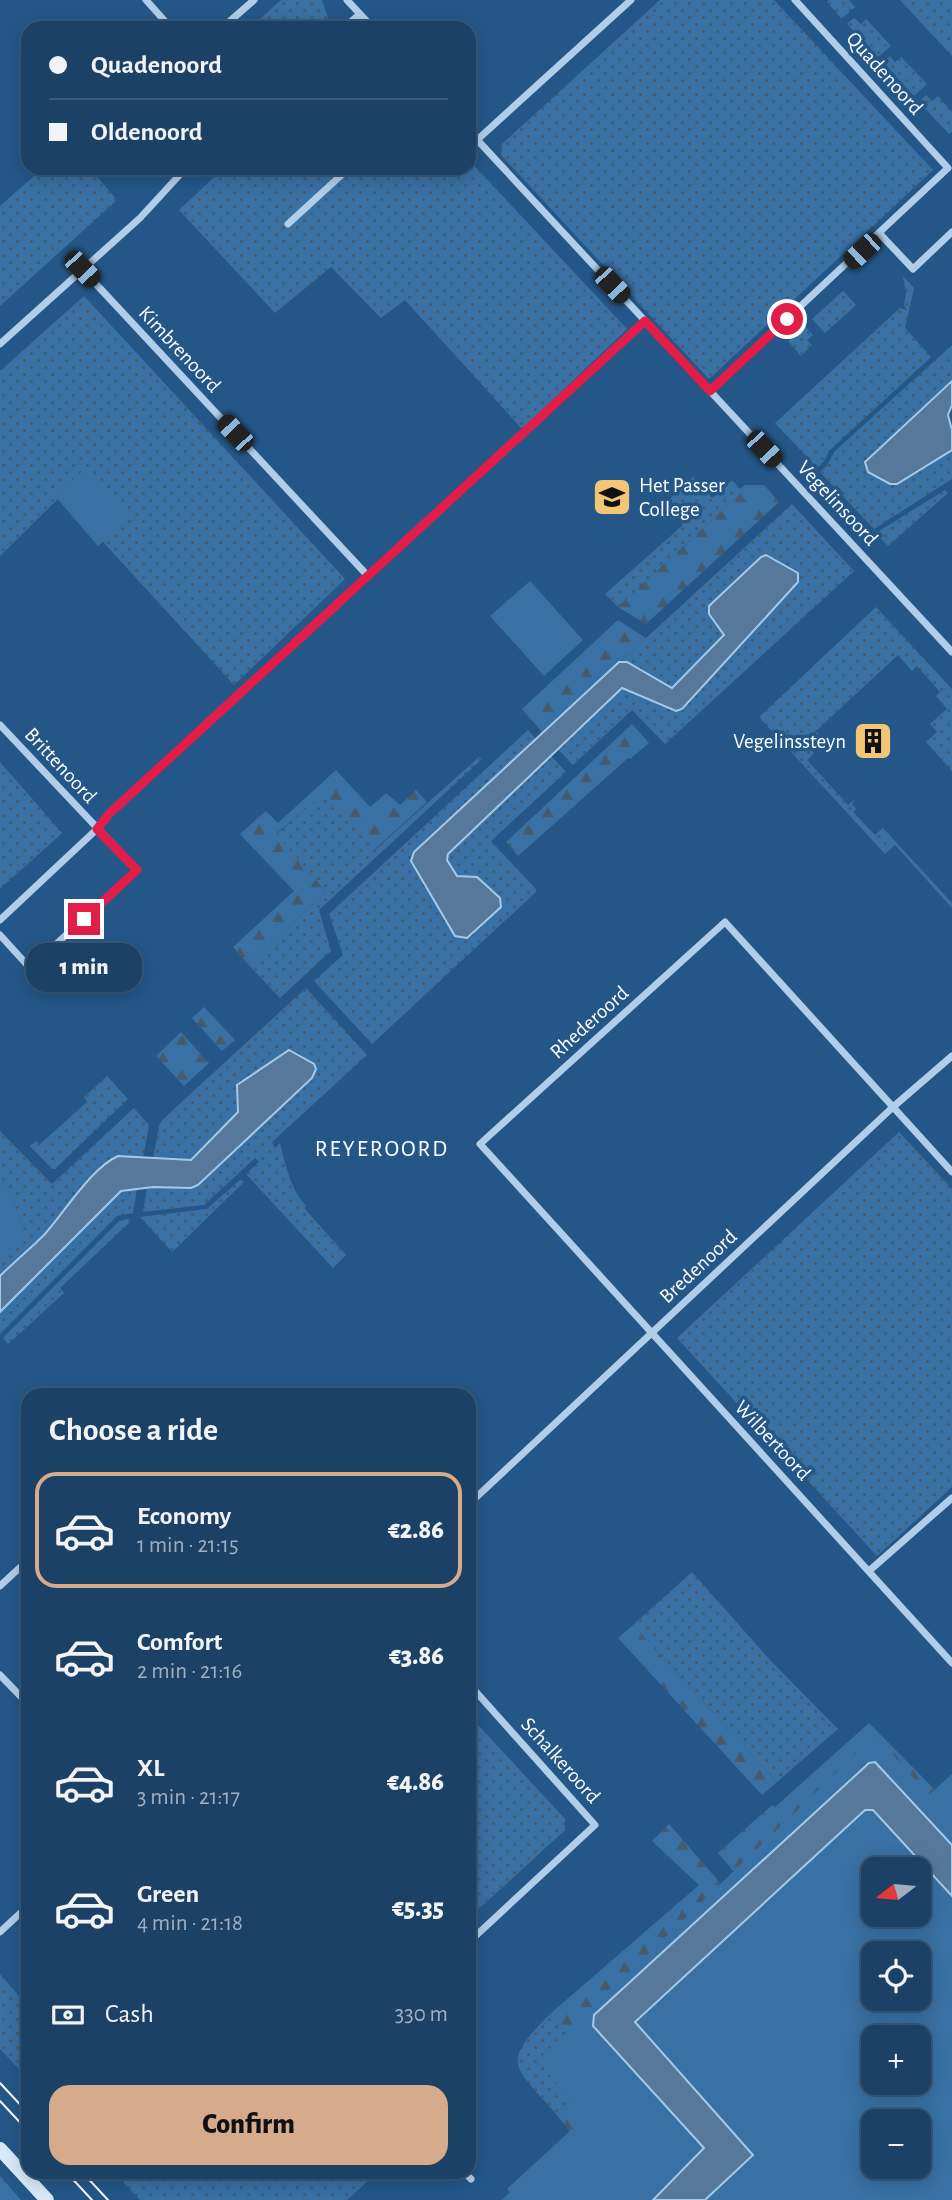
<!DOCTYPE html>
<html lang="en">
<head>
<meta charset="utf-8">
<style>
	body { margin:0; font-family:"Alegreya Sans",sans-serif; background:#24486c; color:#f1f3f6; height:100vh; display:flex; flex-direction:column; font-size:26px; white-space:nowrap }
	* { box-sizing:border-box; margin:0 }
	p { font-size:23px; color:#a0afbf }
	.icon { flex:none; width:38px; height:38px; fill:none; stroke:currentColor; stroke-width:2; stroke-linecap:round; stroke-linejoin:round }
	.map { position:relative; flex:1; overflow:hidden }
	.side { position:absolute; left:21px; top:1388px; width:455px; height:791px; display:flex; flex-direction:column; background:#1b4166; border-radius:21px; box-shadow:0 4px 18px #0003,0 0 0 2px #395a7a }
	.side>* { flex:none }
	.guide { position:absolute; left:21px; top:21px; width:455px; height:154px; border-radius:21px; box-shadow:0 4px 18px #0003,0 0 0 2px #395a7a; display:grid; align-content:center; height:154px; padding:0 28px; background:#1b4166 }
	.needle { width:46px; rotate:254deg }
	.controls { position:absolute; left:861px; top:1857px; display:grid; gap:14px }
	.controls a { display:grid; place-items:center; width:70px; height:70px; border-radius:14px; background:#1b4166; box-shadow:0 4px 18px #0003,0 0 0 2px #395a7a; font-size:35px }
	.end { position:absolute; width:32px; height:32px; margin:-16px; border:9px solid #e11d48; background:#fff; box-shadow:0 0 0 4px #fff }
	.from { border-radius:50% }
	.bubble { position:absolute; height:49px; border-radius:21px; background:#1b4166; box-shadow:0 4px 18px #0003,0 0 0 2px #395a7a; font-size:23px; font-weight:800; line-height:49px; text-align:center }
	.car { position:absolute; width:21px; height:42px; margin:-21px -10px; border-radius:9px; box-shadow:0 0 5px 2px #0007; background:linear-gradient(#222 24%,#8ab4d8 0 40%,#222 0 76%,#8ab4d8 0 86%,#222 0) }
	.guide b { display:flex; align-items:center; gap:24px; height:66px; font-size:26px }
	.guide b+b { border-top:2px solid #395a7a }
	.guide i { width:18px; height:18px; background:#f1f3f6 }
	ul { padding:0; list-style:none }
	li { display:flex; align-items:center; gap:21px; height:116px; margin:0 14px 10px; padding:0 14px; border:4px solid transparent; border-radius:21px }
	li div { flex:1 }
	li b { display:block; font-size:26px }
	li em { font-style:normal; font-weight:800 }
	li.on { border-color:#d6ab8b }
	li>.icon { width:63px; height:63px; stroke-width:1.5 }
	h2 { padding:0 28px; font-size:32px; line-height:84px }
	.pay { display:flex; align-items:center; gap:18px; height:77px; padding:0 28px; font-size:26px }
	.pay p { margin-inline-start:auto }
	.primary-button { display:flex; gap:14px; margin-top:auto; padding:14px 28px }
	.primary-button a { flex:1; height:80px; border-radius:21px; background:#d6ab8b; color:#111; font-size:28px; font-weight:800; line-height:80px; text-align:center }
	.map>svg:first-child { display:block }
	.grass { fill:url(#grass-dots) }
	.forest { fill:url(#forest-firs) }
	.green { fill:#3971a4; fill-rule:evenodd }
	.water { fill:#56799b; stroke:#a4caea; stroke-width:2 }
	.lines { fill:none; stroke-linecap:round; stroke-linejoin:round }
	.street { stroke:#b0cee9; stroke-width:7 }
	.secondary { stroke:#dae9f8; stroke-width:14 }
	.tram { stroke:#fff; stroke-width:2 }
	.route { stroke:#e11d48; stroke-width:9 }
	.labels { text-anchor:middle; stroke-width:7; stroke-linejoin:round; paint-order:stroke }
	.street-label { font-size:21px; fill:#fff; stroke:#245788 }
	.poi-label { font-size:21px; fill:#fff; stroke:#245788; text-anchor:start }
	.neighbourhood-label { font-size:23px; letter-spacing:2px; fill:#fff; stroke:#245788 }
</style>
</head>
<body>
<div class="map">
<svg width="952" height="2200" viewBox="0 0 952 2200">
	<defs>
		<pattern id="grass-dots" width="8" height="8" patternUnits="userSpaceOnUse" patternTransform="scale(1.75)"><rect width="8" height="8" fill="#3971a4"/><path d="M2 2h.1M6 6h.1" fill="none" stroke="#445b6f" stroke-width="1.8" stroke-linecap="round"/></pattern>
		<pattern id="forest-firs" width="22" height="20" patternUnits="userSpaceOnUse" patternTransform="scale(1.75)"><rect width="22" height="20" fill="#3971a4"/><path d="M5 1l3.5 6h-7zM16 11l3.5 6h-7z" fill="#445b6f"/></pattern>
	</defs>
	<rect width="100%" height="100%" fill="#245788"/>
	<!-- grass -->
	<path class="grass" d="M281,0H322L328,17L324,28H250Z
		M660,0H774L933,170L709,379L501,155L502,144Z
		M829,0H849L855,7L842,19L827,2Z
		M900,0H952V56Z
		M854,18L861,24L866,19L891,46L878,57L847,24Z
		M890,56L895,62L901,57L927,84L914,96L883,62Z
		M926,95L932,101L938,96L952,112V132L949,134L919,102Z
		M469,160L627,329L522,429L405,300L381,318L331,267L275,313L179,210L224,168H469Z
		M43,168H90L117,200L0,306V206Z
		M903,276L914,288L905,328L931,357L830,450L824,461L817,468L775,423L900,308L907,310L904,305L906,293Z
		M843,291L856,305L825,333L812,319Z
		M84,296L345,579L234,685L61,496L0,556V371Z
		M805,326L813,335L807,340L812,345L801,356L788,341Z
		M952,345V381L903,426L897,484L952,450V479L874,529L820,472L827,466L834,452Z
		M693,477L712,498L732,480L740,489L745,485H750L618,607L605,594L683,525L664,504Z
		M945,490L948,493L888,546L876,533Z
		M792,504L854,571L665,744L632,710L573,765L558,749L620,690L626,688L676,711L682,708L798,582L799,579L769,556L761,557L709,606V614L725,635L672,689L627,662H620Z
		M876,607L952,689V771L926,742L937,732L930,724L947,709L936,696L940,692L917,666L912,671L898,655L816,731L822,739L811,750L814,753L807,760L848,805L856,799L852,804L856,809L853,812L875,835L883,828L952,903V908L895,845L885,854L759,717Z
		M528,730L536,739L414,852L455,936L477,877L457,876L450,866L446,857L551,756L566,772L491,841L536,889V892L372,1044L314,981L343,955L329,914Z
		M479,757L482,759L319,910L331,951L280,998L248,964L326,892L276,835L324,791L376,849Z
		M0,762L62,833L0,889Z
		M306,988L367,1055L272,1142L275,1148L280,1143C286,1166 290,1188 306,1206L304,1208L346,1255L333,1268L246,1174L259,1162L255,1158L204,1205L143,1212L147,1188L198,1185L312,1078L285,1051L237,1085L238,1112L193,1158L187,1161L153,1159L159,1126L162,1120Z
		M107,1076L128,1099L55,1169H52L30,1146L36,1141L40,1144L87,1102L84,1097Z
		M134,1108L149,1125L143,1158L118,1156L109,1160L80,1191L44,1235L0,1276V1251L10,1250L24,1230L7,1187L0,1185V1131L52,1184Z
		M899,1132L952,1189V1487L877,1556L677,1338Z
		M241,1179L244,1182L172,1252L140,1217L207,1209Z
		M137,1189L133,1213L117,1216L0,1334V1312L121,1190Z
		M128,1219L131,1221L60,1288L64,1293L8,1344L3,1338L119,1221Z
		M692,1572L769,1659L838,1729L777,1782L633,1625Z
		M469,1715L565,1819V1830L469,1918Z
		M0,1974L28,2006V2079L0,2049Z
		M550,2014L592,2065V2076L556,2114C514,2065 499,2065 550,2014Z
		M114,2172H355L368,2181L347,2200H140Z"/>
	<!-- forest -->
	<path class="forest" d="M750,485H764L779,502L646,624L618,607Z
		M618,620L646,638L543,733L522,709Z
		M632,724L649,743L630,759L628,758L518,856L506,842Z
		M336,770L370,807L386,793L400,805L416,790L427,802L375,849L324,792L276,834L326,892L248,964L233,947L294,891L240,834L266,811L278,823Z
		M204,1007L235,1040L222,1051L192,1018Z
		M181,1032L209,1063L184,1086L156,1056Z
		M633,1625L777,1782L762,1795L618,1638Z
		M869,1723L952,1807L741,1880L718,1853L772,1805L775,1807Z
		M669,1824L728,1892L648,2088L517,2200L507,2189L570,2131L556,2114L592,2076V2065L550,2014L699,1885L652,1841Z
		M0,2176L21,2200H0Z"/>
	<!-- green -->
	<path class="green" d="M85,469L129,519L98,546L55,496Z
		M530,581L583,640L544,676L490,616Z
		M0,1185L7,1187L24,1230C20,1241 12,1253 0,1251Z
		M875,1735L929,1795L952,1774V2200H502L585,2118L538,2060ZM873,1869H919V1914H873ZM873,1953H919V1998H873ZM873,2037H919V2082H873ZM873,2121H919V2166H873Z"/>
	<!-- water -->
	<path class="water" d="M952,381V405L948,415L952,430V450L897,484H890L868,472L865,462Z
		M766,555L798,573V582L682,709L676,711L622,688L448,854L447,860L457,876L477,877L500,898L501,907L467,938L455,936L411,861L414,852L619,662H627L672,688L724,635L709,614V606L761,557Z
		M289,1050L314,1064L316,1069L312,1078L198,1185L191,1188L153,1187L121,1191L0,1312V1276C14,1262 30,1249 44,1235C64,1213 91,1168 118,1156L191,1160L238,1112L237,1085Z
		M875,1762L952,1845V1896L873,1810H865L635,2022L753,2155L705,2200H653L704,2148L593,2026L594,2015L869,1763Z"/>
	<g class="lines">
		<!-- street -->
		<path class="street" d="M146,0L171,28
			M347,0L373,28
			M222,28L254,0
			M344,28L360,14
			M469,131L952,652
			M477,140L631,0
			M288,224L349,168
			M880,234L913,269L952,232
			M82,269L367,575
			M0,344L140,218L186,168
			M710,391L948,168L795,0
			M0,725L137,870L30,968L0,935
			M0,920L97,829L110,813L168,759L645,321
			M952,1172L725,922L480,1144L952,1663
			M469,1504L893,1107L952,1056
			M869,1571L952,1498
			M0,1586L28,1560
			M0,1675L28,1704
			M469,1684L595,1825L469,1942
			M0,1932L28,1906
			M464,2172L471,2179"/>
		<!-- secondary -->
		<path class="secondary" d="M0,2149L47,2200"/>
		<!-- tram -->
		<path class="tram" d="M0,2083L28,2113
			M0,2101L28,2131
			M66,2172L92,2200
			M82,2172L108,2200"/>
	</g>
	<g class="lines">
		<!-- route -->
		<path class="route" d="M84,919L137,870L97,829L110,813L645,321L710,391L787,319"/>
	</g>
	<!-- icons -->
	<defs>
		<g id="school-square" transform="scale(2.0125)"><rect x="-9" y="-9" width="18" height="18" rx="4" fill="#f3c574" stroke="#245788"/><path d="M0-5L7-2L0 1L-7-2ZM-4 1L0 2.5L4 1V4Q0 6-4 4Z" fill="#111"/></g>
		<g id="building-square" transform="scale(2.0125)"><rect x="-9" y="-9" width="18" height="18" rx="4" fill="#f3c574" stroke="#245788"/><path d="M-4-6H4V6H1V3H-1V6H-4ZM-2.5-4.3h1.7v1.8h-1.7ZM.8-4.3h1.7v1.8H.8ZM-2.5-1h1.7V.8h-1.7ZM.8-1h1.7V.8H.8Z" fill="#111"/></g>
	</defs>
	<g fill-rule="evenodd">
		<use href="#school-square" x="612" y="497"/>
		<use href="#building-square" x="873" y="741"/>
	</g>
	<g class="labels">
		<!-- street labels -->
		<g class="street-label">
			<text transform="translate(885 73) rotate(48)" y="7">Quadenoord</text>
			<text transform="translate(180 349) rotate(47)" y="7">Kimbrenoord</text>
			<text transform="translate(838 503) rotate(47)" y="7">Vegelinsoord</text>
			<text transform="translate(61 765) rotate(47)" y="7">Brittenoord</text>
			<text transform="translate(589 1022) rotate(-42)" y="7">Rhederoord</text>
			<text transform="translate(698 1266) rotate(-43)" y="7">Bredenoord</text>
			<text transform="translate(773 1440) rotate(47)" y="7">Wilbertoord</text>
			<text transform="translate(561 1760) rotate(48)" y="7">Schalkeroord</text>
		</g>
		<!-- poi labels -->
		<g class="poi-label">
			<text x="639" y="492">Het Passer<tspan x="639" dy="24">College</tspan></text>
			<text x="846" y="748" text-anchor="end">Vegelinssteyn</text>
		</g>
		<!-- neighbourhood labels -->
		<g class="neighbourhood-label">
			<text x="382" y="1156">REYEROORD</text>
		</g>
	</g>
</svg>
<div class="controls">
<a><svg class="needle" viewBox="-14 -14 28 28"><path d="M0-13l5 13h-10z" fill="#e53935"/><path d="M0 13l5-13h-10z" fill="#a0afbf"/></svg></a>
<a><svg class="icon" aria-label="locate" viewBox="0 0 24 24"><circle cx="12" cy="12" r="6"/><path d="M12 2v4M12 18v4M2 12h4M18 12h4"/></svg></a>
<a>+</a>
<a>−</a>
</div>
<i class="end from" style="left:787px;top:319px"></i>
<i class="end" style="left:84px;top:919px"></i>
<div class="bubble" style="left:26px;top:943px;width:116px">1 min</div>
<i class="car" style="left:862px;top:251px;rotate:227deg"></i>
<i class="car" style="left:82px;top:269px;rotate:137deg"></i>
<i class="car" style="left:612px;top:285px;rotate:137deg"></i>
<i class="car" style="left:235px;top:433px;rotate:317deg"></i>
<i class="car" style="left:764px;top:449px;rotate:137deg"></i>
<div class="guide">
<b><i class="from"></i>Quadenoord</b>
<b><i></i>Oldenoord</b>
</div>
<section class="side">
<h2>Choose a ride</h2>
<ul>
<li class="on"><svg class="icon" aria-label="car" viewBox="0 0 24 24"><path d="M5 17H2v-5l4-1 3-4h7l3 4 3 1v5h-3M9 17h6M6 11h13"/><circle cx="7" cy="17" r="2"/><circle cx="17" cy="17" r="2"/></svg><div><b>Economy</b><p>1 min · 21:15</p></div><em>€2.86</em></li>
<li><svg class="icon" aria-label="car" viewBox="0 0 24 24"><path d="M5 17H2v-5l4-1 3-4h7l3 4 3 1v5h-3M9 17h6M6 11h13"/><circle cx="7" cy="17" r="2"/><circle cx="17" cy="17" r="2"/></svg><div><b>Comfort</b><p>2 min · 21:16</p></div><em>€3.86</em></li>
<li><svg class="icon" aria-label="car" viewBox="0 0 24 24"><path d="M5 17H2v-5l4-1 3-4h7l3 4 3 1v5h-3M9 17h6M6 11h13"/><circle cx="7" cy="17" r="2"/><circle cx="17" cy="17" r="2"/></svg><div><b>XL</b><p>3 min · 21:17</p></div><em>€4.86</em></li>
<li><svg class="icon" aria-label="car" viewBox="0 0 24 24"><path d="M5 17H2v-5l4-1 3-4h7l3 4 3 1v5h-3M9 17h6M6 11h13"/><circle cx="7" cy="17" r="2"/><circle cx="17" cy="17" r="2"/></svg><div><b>Green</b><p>4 min · 21:18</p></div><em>€5.35</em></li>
</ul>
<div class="pay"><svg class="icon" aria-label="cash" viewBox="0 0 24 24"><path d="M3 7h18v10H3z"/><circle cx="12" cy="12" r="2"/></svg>Cash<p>330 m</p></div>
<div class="primary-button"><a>Confirm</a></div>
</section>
</div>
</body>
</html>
